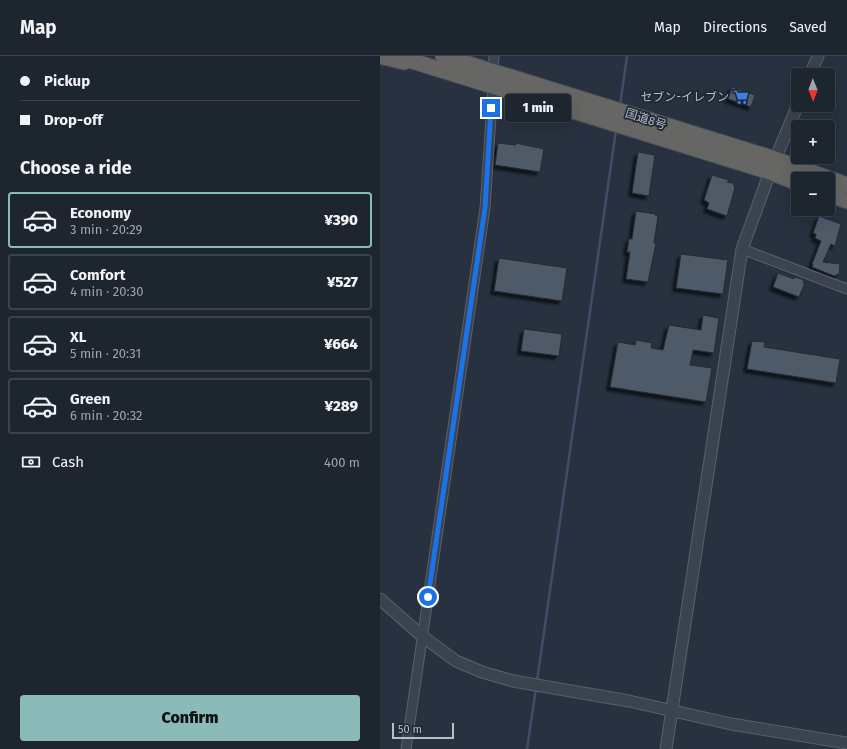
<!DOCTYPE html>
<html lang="en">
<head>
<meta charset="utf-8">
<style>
	body { margin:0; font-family:"Fira Sans","Noto Sans JP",sans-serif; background:#2a313b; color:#f1f3f6; height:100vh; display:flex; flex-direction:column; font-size:15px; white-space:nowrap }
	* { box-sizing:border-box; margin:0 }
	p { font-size:13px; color:#a0a5aa }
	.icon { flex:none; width:22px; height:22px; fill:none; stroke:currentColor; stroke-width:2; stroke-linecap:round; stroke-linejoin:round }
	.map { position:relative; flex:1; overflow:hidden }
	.sheet { display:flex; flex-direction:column; background:#1d252f; width:380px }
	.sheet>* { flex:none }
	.top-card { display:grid; align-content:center; height:88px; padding:0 20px; background:#1d252f }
	.needle { width:26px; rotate:179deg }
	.controls { position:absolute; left:411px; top:12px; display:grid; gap:8px }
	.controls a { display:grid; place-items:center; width:44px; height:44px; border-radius:4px; background:#1d252f; box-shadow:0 4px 16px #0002,0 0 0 1px #3b424b; font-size:20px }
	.scale { position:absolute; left:12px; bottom:10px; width:62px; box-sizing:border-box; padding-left:4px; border:2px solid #b7bec9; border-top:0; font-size:11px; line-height:14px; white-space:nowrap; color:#b7bec9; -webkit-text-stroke:3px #1f2834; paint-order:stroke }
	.end { position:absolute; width:18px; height:18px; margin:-9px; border:5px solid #1a73e8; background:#fff; box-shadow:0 0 0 2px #fff }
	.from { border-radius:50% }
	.bubble { position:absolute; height:28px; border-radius:4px; background:#1d252f; box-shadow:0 4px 16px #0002,0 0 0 1px #3b424b; font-size:13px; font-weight:800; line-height:28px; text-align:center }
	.top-card b { display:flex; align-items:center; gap:14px; height:38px; font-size:15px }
	.top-card b+b { border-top:1px solid #3b424b }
	.top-card i { width:10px; height:10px; background:#f1f3f6 }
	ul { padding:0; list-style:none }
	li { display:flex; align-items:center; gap:12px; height:56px; margin:0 8px 6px; padding:0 12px; border:2px solid #3b424b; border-radius:4px }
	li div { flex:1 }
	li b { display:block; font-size:15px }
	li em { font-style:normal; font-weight:800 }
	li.active { border-color:#8bbbb9 }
	li>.icon { width:36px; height:36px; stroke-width:1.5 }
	h2 { padding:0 20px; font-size:18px; line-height:48px }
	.pay { display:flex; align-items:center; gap:10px; height:44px; padding:0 20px; font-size:15px }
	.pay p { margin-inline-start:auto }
	.primary-button { display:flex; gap:8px; margin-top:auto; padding:8px 20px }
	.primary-button a { flex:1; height:46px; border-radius:4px; background:#8bbbb9; color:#111; font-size:16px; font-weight:800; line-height:46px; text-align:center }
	header { display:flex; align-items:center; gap:24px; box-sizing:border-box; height:56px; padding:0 20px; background:#1d252f; border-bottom:1px solid #3b424b }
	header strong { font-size:19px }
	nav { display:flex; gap:22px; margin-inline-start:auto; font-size:14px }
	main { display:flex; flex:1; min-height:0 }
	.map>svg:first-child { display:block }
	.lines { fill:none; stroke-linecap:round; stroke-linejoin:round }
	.stream { stroke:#3d4f66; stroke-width:2.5 }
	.building { fill:#505a69; stroke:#222a36; filter:url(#shadow) }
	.minor-casing { stroke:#59616c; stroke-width:11 }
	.tertiary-casing { stroke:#59616c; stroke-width:13 }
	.trunk-casing { stroke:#464e59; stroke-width:17 }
	.minor { stroke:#3b434f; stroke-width:9 }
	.tertiary { stroke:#3b434f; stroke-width:11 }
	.trunk { stroke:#666664; stroke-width:15 }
	.route { stroke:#1a73e8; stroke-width:5 }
	.labels { text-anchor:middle; stroke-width:3.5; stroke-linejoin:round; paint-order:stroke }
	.poi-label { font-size:12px; fill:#b7bec9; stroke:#1f2834; text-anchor:end }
	.street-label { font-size:12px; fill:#b7bec9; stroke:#1f2834 }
</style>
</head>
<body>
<header>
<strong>Map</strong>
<nav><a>Map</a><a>Directions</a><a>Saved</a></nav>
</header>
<main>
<section class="sheet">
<div class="top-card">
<b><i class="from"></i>Pickup</b>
<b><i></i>Drop-off</b>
</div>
<h2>Choose a ride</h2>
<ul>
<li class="active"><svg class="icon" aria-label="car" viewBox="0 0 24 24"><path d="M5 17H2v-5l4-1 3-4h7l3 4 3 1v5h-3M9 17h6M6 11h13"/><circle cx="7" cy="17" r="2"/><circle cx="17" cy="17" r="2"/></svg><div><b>Economy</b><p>3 min · 20:29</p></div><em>¥390</em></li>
<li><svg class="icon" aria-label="car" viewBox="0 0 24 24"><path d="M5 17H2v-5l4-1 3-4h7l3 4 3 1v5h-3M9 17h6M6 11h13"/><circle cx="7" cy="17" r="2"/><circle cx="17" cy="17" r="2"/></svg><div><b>Comfort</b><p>4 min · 20:30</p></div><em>¥527</em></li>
<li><svg class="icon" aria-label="car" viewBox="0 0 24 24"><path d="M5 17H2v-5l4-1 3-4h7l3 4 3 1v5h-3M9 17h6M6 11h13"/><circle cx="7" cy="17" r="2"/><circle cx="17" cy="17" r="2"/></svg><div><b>XL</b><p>5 min · 20:31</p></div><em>¥664</em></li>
<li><svg class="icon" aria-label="car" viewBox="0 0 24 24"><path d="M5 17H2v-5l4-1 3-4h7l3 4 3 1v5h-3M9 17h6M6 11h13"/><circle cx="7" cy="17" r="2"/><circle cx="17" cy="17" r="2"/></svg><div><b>Green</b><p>6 min · 20:32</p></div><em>¥289</em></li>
</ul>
<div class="pay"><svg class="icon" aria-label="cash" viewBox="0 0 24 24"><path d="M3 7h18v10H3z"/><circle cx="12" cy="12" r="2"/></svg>Cash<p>400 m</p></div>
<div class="primary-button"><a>Confirm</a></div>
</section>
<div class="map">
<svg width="467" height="693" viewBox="0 0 467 693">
	<defs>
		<filter id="shadow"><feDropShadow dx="-3.5" dy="3.5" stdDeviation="1" flood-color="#0009"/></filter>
	</defs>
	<rect width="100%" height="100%" fill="#27313f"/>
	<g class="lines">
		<!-- stream -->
		<path class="stream" d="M240,49L247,0
			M157,625L236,74
			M147,693L156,632"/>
	</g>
	<!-- building -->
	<path class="building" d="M352,31L375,39L371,51L348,43Z
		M118,87L136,89V87L164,93L160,116L115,109Z
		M258,96L275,99L269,140L252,137Z
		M332,119L349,124L347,126L353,127L355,132L347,160L327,153L329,147L324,144Z
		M256,155L275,158V159L278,160L274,187H276L268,226L246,223L250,196H247L249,183H252Z
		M439,160L461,168L455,190L451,188L443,206L460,208L459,218L454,220L432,211L433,208H432L441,185L435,182L436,178L433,177Z
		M301,198L348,204L343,238L296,232Z
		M119,202L187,212L182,245L114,235Z
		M398,217L414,223L415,221L424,224L423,227H425L419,241L393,231Z
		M323,259L339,262L334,297L313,294L310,309L332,312L326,346L230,331L238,286L255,289L256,284L272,287L271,292L283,294L289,269L321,274Z
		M144,273L182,278L179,300L141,295Z
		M372,285L385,286L384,291L460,303L456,327L367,313Z"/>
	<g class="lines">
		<!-- minor casing -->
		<g class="minor-casing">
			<path id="minor" d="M113,14L114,0
				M362,193L467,233
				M26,693L105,152L113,31"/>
		</g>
		<!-- tertiary casing -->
		<g class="tertiary-casing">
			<path id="tertiary" d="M430,19L438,0
				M0,543L42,580L76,605L102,616L133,625L249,645L351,668L467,687
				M286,693L362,193L390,116L418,48"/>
		</g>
		<!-- trunk casing -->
		<g class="trunk-casing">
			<path id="trunk" d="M0,0L24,6
				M16,0L390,116L418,127
				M63,0L395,103L467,129
				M448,138L467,145"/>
		</g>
		<!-- minor -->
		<use href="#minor" class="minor"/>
		<!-- tertiary -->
		<use href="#tertiary" class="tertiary"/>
		<!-- trunk -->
		<use href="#trunk" class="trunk"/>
	</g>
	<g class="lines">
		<!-- route -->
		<path class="route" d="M48,541L105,152L111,52"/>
	</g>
	<!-- icons -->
	<defs>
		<g id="supermarket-bare" transform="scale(1.2)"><path d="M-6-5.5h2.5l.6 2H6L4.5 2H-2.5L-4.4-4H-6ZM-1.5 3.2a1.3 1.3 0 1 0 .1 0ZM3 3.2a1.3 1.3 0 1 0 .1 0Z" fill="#3f7fe0" stroke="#1f2834" stroke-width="2.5" paint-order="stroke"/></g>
	</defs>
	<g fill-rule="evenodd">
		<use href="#supermarket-bare" x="361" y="41"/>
	</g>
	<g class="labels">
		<!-- poi labels -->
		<g class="poi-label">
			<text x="349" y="45">セブン-イレブン</text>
		</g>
		<!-- street labels -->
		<g class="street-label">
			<text transform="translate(266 63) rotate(18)" y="4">国道8号</text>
		</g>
	</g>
</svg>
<div class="controls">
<a><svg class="needle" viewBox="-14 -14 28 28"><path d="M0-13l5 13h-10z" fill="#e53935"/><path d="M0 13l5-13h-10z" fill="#a0a5aa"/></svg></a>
<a>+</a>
<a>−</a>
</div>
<div class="scale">50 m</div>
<i class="end from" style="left:48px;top:541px"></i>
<i class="end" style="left:111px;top:52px"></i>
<div class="bubble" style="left:125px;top:38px;width:66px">1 min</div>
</div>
</main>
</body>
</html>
